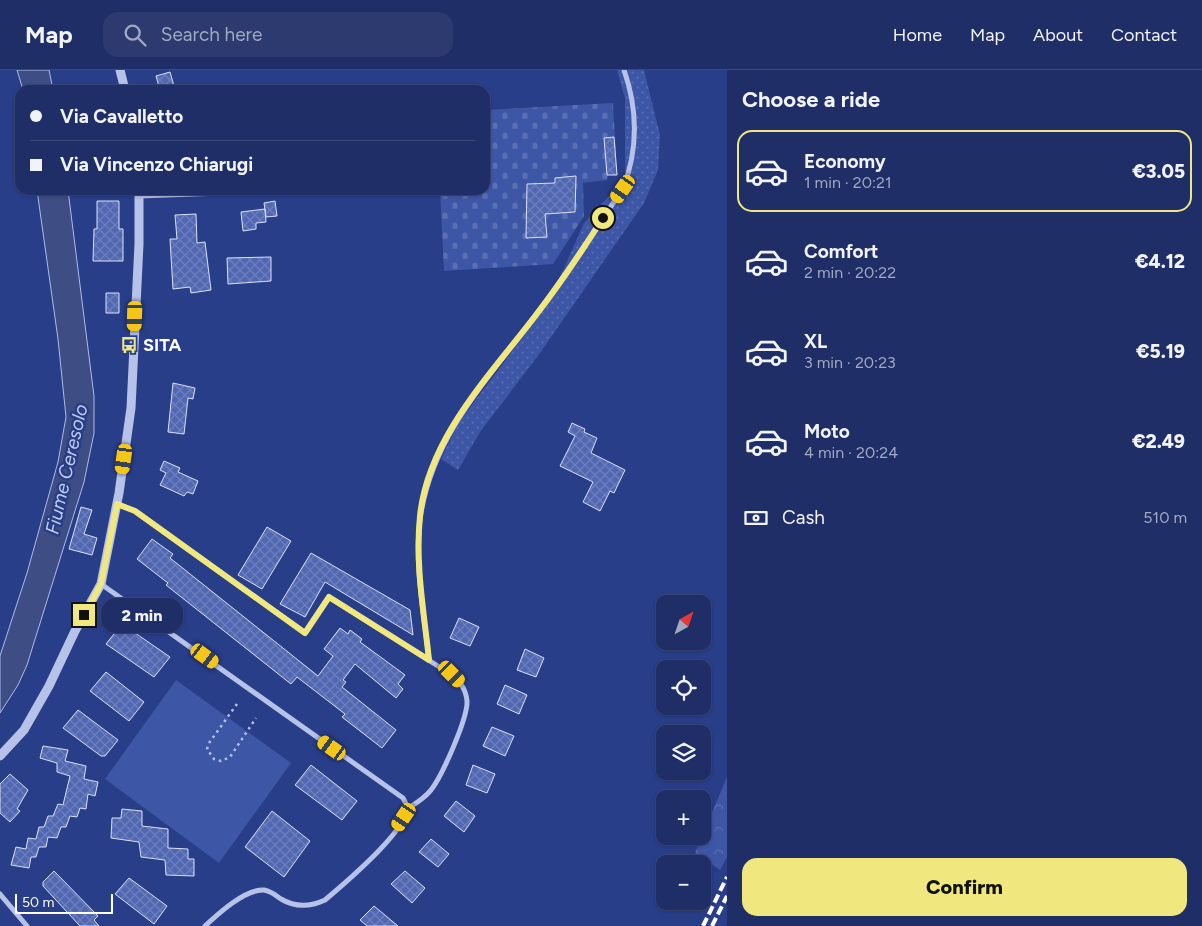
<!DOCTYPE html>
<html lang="en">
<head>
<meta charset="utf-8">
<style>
	body { margin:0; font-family:Figtree,sans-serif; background:#2c3a70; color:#f1f3f6; height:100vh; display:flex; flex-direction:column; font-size:19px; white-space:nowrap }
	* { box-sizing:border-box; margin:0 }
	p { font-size:16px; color:#a1a8c0 }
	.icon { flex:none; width:28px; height:28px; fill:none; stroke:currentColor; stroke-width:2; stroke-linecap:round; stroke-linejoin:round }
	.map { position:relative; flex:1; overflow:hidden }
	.sheet { display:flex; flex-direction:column; background:#1f2e67; width:475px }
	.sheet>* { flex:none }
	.banner { position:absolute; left:15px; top:15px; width:475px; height:110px; border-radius:15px; box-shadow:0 1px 4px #0004,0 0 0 1px #3c4a7b; display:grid; align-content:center; height:110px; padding:0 15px; background:#1f2e67 }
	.needle { width:32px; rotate:40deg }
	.controls { position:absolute; left:656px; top:525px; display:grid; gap:10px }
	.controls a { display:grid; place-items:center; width:55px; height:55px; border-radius:10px; background:#1f2e67; box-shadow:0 1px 4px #0004,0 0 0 1px #3c4a7b; font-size:25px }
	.scale { position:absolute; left:15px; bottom:12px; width:98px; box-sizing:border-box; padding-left:5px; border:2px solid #fff; border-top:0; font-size:14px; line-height:18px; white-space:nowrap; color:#fff; -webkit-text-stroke:4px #293e89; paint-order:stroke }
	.end { position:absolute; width:22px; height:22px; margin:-11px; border:6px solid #f0e87e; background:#111; box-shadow:0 0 0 2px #111 }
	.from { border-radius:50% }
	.bubble { position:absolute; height:35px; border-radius:15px; background:#1f2e67; box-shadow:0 1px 4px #0004,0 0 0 1px #3c4a7b; font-size:16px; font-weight:800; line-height:35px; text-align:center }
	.car { position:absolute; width:15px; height:30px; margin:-15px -8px; border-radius:6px; box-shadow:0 0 4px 1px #0007; background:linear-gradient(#f5c518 24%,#345 0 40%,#f5c518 0 76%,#345 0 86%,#f5c518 0) }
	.banner b { display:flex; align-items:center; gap:18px; height:48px; font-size:19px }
	.banner b+b { border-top:1px solid #3c4a7b }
	.banner i { width:12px; height:12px; background:#f1f3f6 }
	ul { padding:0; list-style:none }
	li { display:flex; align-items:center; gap:15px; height:82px; margin:0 10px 8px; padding:0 5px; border:2px solid transparent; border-radius:15px }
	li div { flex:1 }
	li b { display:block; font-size:19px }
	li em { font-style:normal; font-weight:800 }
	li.active { border-color:#f0e87e }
	li>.icon { width:45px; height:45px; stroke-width:1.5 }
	h2 { padding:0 15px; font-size:22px; line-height:60px }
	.pay { display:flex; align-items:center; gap:12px; height:55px; padding:0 15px; font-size:19px }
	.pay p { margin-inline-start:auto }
	.primary-button { display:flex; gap:10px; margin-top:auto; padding:10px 15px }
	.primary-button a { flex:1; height:58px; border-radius:15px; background:#f0e87e; color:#111; font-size:20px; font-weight:800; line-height:58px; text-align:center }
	header { display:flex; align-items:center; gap:30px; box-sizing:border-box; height:70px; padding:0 25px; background:#1f2e67; border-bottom:1px solid #3c4a7b }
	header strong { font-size:24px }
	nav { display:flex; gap:28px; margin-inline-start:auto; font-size:18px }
	.search { width:350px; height:45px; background:#2c3a70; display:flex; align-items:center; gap:12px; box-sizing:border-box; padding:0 18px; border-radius:15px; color:#a1a8c0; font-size:19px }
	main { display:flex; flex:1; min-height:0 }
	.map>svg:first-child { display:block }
	.grass { fill:url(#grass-dots) }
	.forest { fill:url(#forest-crowns) }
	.cemetery { fill:url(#cemetery-stones) }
	.park { fill:#3e56a6 }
	.water { fill:#3f4d85; stroke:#acbbe9 }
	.building { fill:url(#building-cross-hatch); stroke:#dbe1f7 }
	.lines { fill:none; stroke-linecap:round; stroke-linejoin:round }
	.path { stroke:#b7c2e9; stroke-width:2.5; stroke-dasharray:2.5 4; stroke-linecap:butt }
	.minor { stroke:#b7c2e9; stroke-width:5 }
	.tertiary { stroke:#b7c2e9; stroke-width:9 }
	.rail { stroke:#fff; stroke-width:4; stroke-dasharray:9 4; stroke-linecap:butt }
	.route { stroke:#f0e87e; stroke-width:6 }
	.labels { text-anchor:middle; stroke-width:5; stroke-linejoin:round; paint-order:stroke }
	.poi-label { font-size:18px; font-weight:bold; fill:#fff; stroke:#293e89; text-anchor:start }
	.water-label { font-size:19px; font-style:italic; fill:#c3cdf0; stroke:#293e89 }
</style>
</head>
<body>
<header>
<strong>Map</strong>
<div class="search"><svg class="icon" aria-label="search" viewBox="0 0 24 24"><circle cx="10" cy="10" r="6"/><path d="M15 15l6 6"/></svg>Search here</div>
<nav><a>Home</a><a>Map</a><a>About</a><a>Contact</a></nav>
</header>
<main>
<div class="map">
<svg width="727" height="856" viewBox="0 0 727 856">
	<defs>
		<pattern id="grass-dots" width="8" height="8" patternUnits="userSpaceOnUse" patternTransform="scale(1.25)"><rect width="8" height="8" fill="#3e56a6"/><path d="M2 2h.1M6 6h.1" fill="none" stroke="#5b6fb3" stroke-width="1.8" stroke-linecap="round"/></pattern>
		<pattern id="forest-crowns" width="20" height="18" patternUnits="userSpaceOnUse" patternTransform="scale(1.25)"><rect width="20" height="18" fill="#3e56a6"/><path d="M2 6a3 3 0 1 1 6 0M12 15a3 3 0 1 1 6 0" fill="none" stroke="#5b6fb3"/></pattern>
		<pattern id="cemetery-stones" width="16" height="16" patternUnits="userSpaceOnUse" patternTransform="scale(1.25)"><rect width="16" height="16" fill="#3e56a6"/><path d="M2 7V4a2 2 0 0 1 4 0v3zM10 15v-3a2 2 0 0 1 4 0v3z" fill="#5b6fb3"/></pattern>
		<pattern id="building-cross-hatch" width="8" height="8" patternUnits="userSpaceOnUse" patternTransform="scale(1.25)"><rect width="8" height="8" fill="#5267b1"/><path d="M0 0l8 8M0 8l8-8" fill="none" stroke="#6c7ebd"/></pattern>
	</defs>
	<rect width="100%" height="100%" fill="#293e89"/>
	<!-- grass -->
	<path class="grass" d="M617,0H644L660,65L658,100L644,133L540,283L480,362L458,400L441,389L459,352L508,287L557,214L584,153L625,109V28Z"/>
	<!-- forest -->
	<path class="forest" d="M727,707V787L720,800L695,783Z"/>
	<!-- cemetery -->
	<path class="cemetery" d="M613,33L617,105H608L607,110L583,113L584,146L553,194L444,201L440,120H485V40Z"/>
	<!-- park -->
	<path class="park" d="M176,610L291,693L219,793L105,709Z"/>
	<!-- water -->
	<path class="water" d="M17,0H49L53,20H23Z
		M37,120H68L94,326V363L84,412L27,595L18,615L0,643V586L27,503L58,392L66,347L58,269Z"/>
	<!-- building -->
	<path class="building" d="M170,2L174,16L160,20L156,6Z
		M614,67L617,105H607L604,68Z
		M576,106L575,142L545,144L547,167L526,168L527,114L555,113V108Z
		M97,131H119V159H123V191H93L94,159H97Z
		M275,131L277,146L266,147L264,133Z
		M265,139L266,152L256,153V159L243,161L241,142Z
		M196,144L197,173L205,172L211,220L191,223L190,217L173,219L170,169H177L175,145Z
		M271,187V211L228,214L227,188Z
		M106,223H119V243H106Z
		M173,313L195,318L193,329L188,328L184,364L168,362Z
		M572,353L585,359L584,362L597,368L591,383L625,400L614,423L610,421L600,441L583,432L593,412L560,396L575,366L568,362Z
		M164,391L180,398L178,402L198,411L193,424L187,422L184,426L160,415L166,403L160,400Z
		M81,437L92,440L84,464L97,468L92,485L69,479Z
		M267,457L291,471L262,519L238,505Z
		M152,469L173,484L170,488L318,606L333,586L324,579L340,558L348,564L350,560L362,569L360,572L405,605L398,614L403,619L396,628L355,594L343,610L346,612L342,617L396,660L382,678L342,647L345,644L297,607L291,614L166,515L168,513L137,489Z
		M311,483L410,540L413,565L325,512L305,547L280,534Z
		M459,548L479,557L470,576L450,568Z
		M122,554L170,587L154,607L106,574Z
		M525,579L544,588L536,607L517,600Z
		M106,602L144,632L129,651L90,621Z
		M505,615L527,625L519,644L497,634Z
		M78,640L118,670L105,686H101L63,658Z
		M492,657L514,666L505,686L483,676Z
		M43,676L68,680L65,691L86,696L84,709L98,712L95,726L88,724L86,739L80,738L77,747L70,746L66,757H61L57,768L48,767L46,777H39L36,787H31L29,798L11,795L16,777L26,779L28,768L36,769L39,757H44L48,746H53L58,734L63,735L70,706L57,702V693L40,688Z
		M311,695L357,731L342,750L295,715Z
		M473,695L495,704L487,723L466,715Z
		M10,704L28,720L17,739L20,741L10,752L0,743V714Z
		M456,731L475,746L464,762L444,746Z
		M122,739L142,741V756L168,759V778L188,779V789H194V806L166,805L165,790L141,787L139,772L111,768L112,748H121Z
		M272,741L310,771L284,807L245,777Z
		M431,769L449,784L438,797L419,782Z
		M54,801L98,846L94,850L99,856H80L43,816V812Z
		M405,801L425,818L412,833L391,814Z
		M129,808L167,836L154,854L115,824Z
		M374,836L398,856H367L360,850Z"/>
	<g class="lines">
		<!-- path -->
		<path class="path" d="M237,634L209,673L207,679L214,689L221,691L230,687L256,648"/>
		<!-- minor -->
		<path class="minor" d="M139,126L300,120
			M117,434L135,441L305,563L329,527L452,605C460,612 466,619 467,631C468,648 442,706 431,720C425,728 415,734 407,739
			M101,514L403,728C405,732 407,734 407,739C405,762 344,814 325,830C310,837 296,838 281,829C275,825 271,821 264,820C245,819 218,844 205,856
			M429,590C424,542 413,490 421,443C435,361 490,307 537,243C568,203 594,160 623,119C638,80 638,40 624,0
			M0,824L27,856"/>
		<!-- tertiary -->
		<path class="tertiary" d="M120,0L125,20
			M0,686L24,660L49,616L75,561L101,514L119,423L131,338L139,174V120"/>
		<!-- rail -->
		<path class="rail" d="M703,856L727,807
			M712,856L727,826"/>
	</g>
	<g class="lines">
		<!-- route -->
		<path class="route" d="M84,545L101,514L117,434L135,441L305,563L329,527L429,590C424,542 415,494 420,446C428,368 491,304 536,245C560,214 582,181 603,148"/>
	</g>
	<!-- icons -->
	<defs>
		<g id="bus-bare" transform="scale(1.35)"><path d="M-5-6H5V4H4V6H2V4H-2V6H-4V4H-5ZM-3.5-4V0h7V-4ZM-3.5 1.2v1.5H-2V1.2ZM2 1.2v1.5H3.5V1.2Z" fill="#f0e87e" stroke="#293e89" stroke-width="2.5" paint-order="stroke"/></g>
	</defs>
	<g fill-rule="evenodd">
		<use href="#bus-bare" x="129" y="275"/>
	</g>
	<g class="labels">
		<!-- poi labels -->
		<g class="poi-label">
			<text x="143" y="281">SITA</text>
		</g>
		<!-- water labels -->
		<g class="water-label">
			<text transform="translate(66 399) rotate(-77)" y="7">Fiume Ceresolo</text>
		</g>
	</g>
</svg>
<div class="controls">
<a><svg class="needle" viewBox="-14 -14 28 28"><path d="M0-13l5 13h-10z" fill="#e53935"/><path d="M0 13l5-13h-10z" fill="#a1a8c0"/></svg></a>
<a><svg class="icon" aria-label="locate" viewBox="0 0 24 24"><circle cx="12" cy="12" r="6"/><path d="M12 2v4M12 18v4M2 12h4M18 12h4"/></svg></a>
<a><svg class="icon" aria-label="layers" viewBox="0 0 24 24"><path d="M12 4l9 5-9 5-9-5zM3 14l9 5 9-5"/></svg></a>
<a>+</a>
<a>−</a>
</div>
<div class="scale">50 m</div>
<i class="end from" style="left:603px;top:148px"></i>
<i class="end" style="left:84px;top:545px"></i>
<div class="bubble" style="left:101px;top:528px;width:82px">2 min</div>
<i class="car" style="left:623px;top:119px;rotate:215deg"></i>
<i class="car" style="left:135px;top:246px;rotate:182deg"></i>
<i class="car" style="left:124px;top:389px;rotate:188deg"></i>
<i class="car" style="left:205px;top:586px;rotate:126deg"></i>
<i class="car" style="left:452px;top:604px;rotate:135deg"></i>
<i class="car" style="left:332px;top:678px;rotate:305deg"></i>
<i class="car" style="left:404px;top:747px;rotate:214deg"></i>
<div class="banner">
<b><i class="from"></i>Via Cavalletto</b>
<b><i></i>Via Vincenzo Chiarugi</b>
</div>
</div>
<section class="sheet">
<h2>Choose a ride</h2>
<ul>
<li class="active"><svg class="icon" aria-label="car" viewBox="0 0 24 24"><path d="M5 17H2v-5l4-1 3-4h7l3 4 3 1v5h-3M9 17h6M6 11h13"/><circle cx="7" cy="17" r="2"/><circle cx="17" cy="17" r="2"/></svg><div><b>Economy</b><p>1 min · 20:21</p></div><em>€3.05</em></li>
<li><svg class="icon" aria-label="car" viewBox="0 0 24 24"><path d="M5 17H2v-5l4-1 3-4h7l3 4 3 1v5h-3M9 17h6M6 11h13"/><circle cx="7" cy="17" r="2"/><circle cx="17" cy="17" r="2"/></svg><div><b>Comfort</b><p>2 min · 20:22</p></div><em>€4.12</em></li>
<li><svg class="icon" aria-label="car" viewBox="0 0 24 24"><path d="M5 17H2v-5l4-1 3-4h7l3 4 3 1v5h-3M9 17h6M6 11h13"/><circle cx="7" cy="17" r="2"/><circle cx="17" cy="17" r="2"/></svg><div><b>XL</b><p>3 min · 20:23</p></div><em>€5.19</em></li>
<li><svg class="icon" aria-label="car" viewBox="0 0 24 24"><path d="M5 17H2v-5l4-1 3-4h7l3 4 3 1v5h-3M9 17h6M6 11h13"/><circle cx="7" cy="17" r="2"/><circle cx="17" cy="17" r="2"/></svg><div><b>Moto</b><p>4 min · 20:24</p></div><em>€2.49</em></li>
</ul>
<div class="pay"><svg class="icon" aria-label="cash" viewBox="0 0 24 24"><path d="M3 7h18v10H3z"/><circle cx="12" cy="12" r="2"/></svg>Cash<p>510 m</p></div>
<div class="primary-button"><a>Confirm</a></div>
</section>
</main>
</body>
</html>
